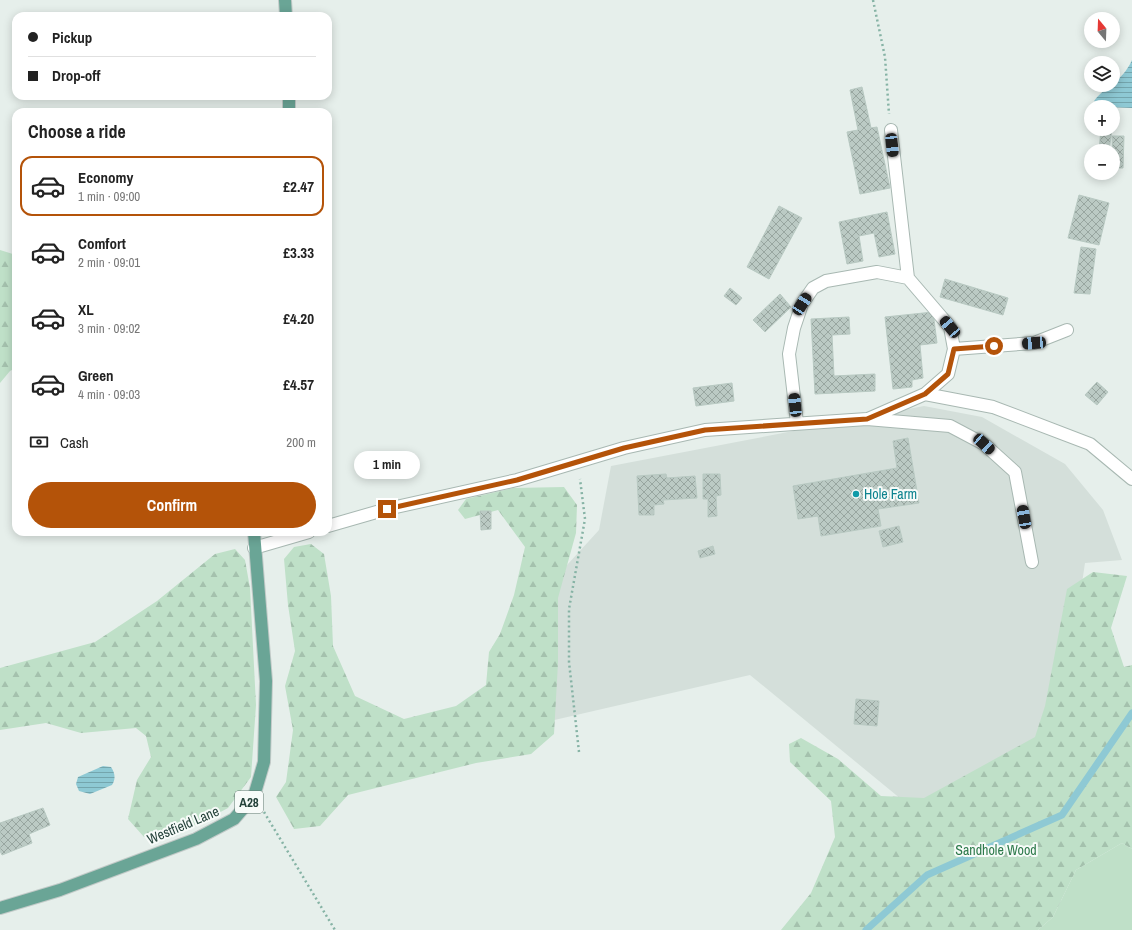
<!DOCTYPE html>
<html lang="en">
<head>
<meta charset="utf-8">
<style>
	body { margin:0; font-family:"Archivo Narrow",sans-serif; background:#f6f6f6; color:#222; height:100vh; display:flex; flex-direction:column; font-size:15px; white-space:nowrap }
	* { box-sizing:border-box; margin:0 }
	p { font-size:13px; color:#767676 }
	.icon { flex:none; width:22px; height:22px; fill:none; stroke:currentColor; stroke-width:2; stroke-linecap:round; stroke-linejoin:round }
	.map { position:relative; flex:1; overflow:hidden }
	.side { position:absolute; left:12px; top:108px; width:320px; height:428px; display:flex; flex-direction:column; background:#fff; border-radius:12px; box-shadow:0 2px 10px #0003 }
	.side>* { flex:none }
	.hud { position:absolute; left:12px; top:12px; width:320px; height:88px; border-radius:12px; box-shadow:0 2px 10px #0003; display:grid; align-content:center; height:88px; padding:0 16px; background:#fff }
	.needle { width:26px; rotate:341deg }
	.fabs { position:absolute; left:1084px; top:12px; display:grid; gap:8px }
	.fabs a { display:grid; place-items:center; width:36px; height:36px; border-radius:50%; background:#fff; box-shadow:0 2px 10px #0003; font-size:20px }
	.end { position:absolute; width:18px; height:18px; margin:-9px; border:5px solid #b45309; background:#fff; box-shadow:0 0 0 2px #fff }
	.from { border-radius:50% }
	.bubble { position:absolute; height:28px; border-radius:14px; background:#fff; box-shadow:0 2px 10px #0003; font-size:13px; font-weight:700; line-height:28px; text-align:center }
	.car { position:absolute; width:12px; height:24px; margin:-12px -6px; border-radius:5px; box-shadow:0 0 3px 1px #0007; background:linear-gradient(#222 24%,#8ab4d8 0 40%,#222 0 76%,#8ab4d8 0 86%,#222 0) }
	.hud b { display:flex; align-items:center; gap:14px; height:38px; font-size:15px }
	.hud b+b { border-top:1px solid #e0e0e0 }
	.hud i { width:10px; height:10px; background:#222 }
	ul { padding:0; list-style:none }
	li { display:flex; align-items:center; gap:12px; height:60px; margin:0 8px 6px; padding:0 8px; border:2px solid transparent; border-radius:12px }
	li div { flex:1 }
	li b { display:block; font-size:15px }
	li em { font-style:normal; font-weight:700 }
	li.current { border-color:#b45309 }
	li>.icon { width:36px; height:36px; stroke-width:1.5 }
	h2 { padding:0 16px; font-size:18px; line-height:48px }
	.pay { display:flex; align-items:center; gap:10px; height:44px; padding:0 16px; font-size:15px }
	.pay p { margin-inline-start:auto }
	.action { display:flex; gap:8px; margin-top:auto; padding:8px 16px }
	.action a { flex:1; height:46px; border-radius:24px; background:#b45309; color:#fff; font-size:16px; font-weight:700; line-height:46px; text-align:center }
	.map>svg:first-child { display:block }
	.built { fill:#d4dfda }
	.green { fill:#bfe0c8 }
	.forest { fill:url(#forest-firs) }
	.water { fill:url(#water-rules) }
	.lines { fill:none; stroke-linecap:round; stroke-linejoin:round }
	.stream { stroke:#8ec9d4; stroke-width:7 }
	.building { fill:url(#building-cross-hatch); stroke:#b8c9c2 }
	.minor-casing { stroke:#a8b8b2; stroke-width:14 }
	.major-casing { stroke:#c2cac8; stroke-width:14 }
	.path { stroke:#86b3a5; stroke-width:2.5; stroke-dasharray:2 3; stroke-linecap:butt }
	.minor { stroke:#fff; stroke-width:12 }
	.major { stroke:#6aa596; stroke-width:12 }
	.route { stroke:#b45309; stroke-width:5 }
	.culture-dot { fill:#0f9aa8; stroke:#f7fbf9; stroke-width:1.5 }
	.labels { text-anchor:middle; stroke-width:4; stroke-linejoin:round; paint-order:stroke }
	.shield { fill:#f7fbf9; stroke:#637a73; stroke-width:1 }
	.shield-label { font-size:13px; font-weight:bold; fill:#24423a }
	.culture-label { font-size:14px; fill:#0d838f; stroke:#f7fbf9; text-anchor:start }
	.street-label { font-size:14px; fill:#24423a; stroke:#f7fbf9 }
	.park-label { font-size:14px; fill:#2d7a4b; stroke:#f7fbf9 }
</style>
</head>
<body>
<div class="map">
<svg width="1132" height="930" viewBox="0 0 1132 930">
	<defs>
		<pattern id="forest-firs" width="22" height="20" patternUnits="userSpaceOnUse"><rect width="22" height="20" fill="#bfe0c8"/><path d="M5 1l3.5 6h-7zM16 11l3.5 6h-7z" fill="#a4c1ad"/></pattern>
		<pattern id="water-rules" width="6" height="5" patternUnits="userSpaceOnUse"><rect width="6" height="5" fill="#8ec9d4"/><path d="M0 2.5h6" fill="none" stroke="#74a5ad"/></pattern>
		<pattern id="building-cross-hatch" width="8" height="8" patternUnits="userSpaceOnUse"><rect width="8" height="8" fill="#bbcac4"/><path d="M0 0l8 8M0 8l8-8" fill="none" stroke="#98a6a0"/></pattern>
	</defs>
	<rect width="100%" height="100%" fill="#e6efeb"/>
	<!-- built -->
	<path class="built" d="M924,406L982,417L1065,464L1103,510L1122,560L1085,563L1059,738L918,813L750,675L537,724L557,576L599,530L611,466Z"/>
	<!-- green -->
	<path class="green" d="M1122,843L1132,849V930H1038L1053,917L1076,870Z"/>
	<!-- forest -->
	<path class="forest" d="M0,250L16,255V368L10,371L0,383Z
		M564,487L577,505L576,533L558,598V663L554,734L531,754L476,763L348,795L320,826L294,829L276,797L286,782L293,730L285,686L295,651L288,605L284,559L294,547L311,544L324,554L331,596L333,646L355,696L404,719L456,706L486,685L489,652L500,634L514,595L525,547L498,510L465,519L458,510L466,499L513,488Z
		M235,549L245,560L250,588L256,705L251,777L228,808L175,836L144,837L128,819L137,780L151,757L146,736L136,728L81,733L46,723L0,730V668L95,642L157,601L215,554Z
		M1093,572L1127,576L1111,628L1124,667L1132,665V849L1122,843L1076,870L1053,917L1038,930H781L811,893L835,837L831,801L790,762L789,744L801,738L838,759L881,796L924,798L1035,737L1045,706L1067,589Z"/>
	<!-- water -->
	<path class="water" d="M1132,60V108L1105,107L1094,101C1108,83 1122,82 1132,60Z
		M103,766L111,767C115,773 116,779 112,785L90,794L79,791L76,784L78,777Z"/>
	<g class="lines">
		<!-- stream -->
		<path class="stream" d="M866,930L927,875L1062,815L1132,713"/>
	</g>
	<!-- building -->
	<path class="building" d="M862,87L871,128L877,127L890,188L860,194L847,132L858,130L850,90Z
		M1101,129H1112L1109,151H1099Z
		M1112,136H1124L1123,168H1113Z
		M1079,195L1109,203L1099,245L1068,238Z
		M779,206L802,218L769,279L747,267Z
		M887,212L895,254L879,257L874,233L859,236L863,261L847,264L839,222Z
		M1081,247L1096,249L1090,294L1074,293Z
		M945,279L1008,298L1003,315L940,297Z
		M730,288L742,298L736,305L724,296Z
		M780,294L791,307L765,332L753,320Z
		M933,312L937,343L920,345L923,378L912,380V387L893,389L885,317Z
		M849,317L850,334L832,335L834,376L875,374V391L815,394L811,319Z
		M1097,382L1108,392L1097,405L1085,395Z
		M732,383L734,401L696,406L693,388Z
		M908,438L919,503L878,509L881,526L821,536L818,516L798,519L793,486L897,468L893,441Z
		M666,474L667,478L695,476L697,498L663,500L664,504L654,505V515H639L637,476Z
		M703,474H720L721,495L716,496L717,516L708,517V499H703Z
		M480,511H491V529L481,530Z
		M899,526L903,542L883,547L879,531Z
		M713,546L715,554L700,558L698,551Z
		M856,699L879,701L877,726L854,724Z
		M43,808L50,825L29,834L32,843L2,855L0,851V823Z"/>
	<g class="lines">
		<!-- minor casing -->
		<g class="minor-casing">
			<path id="minor" d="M891,130L908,278
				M954,349L1034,343L1067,330
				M925,394L993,407L1090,444L1132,479
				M797,423L789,354L794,328L802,304L813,288L826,281L877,272L908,278L950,327L954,349L948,374L925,394L868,419
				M328,526L387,509L517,480L624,448L705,430L867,419L950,426L984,444L1015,472L1032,562
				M254,548L309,532"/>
		</g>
		<!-- major casing -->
		<g class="major-casing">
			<path id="major" d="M285,0L286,16
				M289,96V112
				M0,908L60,890L196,839L234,819L254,796L264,762L266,681L254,532"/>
		</g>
		<!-- path -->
		<path class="path" d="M873,0L885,57L889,114
			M579,752L569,662V609L585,519L580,479
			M264,812L335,930"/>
		<!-- minor -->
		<use href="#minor" class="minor"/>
		<!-- major -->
		<use href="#major" class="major"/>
	</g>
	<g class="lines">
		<!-- route -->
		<path class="route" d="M387,509L517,480L624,448L705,430L867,419L925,394L948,374L954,349L994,346"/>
	</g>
	<!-- markers -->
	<circle class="culture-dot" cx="856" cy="494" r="4"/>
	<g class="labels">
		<!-- shield labels -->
		<rect class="shield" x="235" y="791" width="28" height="22" rx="3"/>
		<g class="shield-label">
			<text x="249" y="807">A28</text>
		</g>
		<!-- culture labels -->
		<g class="culture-label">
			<text x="864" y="499">Hole Farm</text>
		</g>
		<!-- street labels -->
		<g class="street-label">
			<text transform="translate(183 825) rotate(-23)" y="5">Westfield Lane</text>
		</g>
		<!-- park labels -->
		<g class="park-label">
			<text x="996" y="855">Sandhole Wood</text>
		</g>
	</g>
</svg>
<div class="fabs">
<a><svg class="needle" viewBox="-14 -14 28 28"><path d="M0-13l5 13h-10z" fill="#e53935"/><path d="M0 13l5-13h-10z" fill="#767676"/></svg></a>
<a><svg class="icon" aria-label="layers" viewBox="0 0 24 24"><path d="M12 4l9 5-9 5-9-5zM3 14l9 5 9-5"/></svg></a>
<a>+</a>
<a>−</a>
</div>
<i class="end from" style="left:994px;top:346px"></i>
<i class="end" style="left:387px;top:509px"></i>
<div class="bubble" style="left:354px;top:451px;width:66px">1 min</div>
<i class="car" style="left:892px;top:145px;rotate:174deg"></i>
<i class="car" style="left:802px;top:304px;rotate:33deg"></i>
<i class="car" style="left:950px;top:327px;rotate:320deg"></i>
<i class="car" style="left:1034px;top:343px;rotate:266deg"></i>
<i class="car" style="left:795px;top:405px;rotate:354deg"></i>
<i class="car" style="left:984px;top:444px;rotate:132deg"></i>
<i class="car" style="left:1024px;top:517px;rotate:350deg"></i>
<div class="hud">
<b><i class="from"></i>Pickup</b>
<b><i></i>Drop-off</b>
</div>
<section class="side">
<h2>Choose a ride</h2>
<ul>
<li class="current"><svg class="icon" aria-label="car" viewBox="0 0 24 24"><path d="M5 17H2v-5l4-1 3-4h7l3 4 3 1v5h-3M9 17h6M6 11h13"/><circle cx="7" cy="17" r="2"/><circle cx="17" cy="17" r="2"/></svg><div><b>Economy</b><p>1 min · 09:00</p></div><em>£2.47</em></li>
<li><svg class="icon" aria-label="car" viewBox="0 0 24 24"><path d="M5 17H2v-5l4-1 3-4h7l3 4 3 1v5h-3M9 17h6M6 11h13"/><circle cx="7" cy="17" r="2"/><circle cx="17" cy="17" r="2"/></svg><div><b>Comfort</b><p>2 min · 09:01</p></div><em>£3.33</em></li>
<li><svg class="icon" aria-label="car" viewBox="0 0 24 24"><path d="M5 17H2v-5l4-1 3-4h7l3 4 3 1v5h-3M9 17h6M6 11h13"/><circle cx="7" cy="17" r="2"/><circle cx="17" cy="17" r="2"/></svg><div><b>XL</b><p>3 min · 09:02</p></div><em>£4.20</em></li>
<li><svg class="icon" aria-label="car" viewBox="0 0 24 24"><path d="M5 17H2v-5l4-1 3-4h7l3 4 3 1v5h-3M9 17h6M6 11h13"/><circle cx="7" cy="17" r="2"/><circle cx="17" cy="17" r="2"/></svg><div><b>Green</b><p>4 min · 09:03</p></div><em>£4.57</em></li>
</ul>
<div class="pay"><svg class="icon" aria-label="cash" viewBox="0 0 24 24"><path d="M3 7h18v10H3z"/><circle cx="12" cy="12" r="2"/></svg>Cash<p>200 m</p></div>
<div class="action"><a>Confirm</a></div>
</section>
</div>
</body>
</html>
